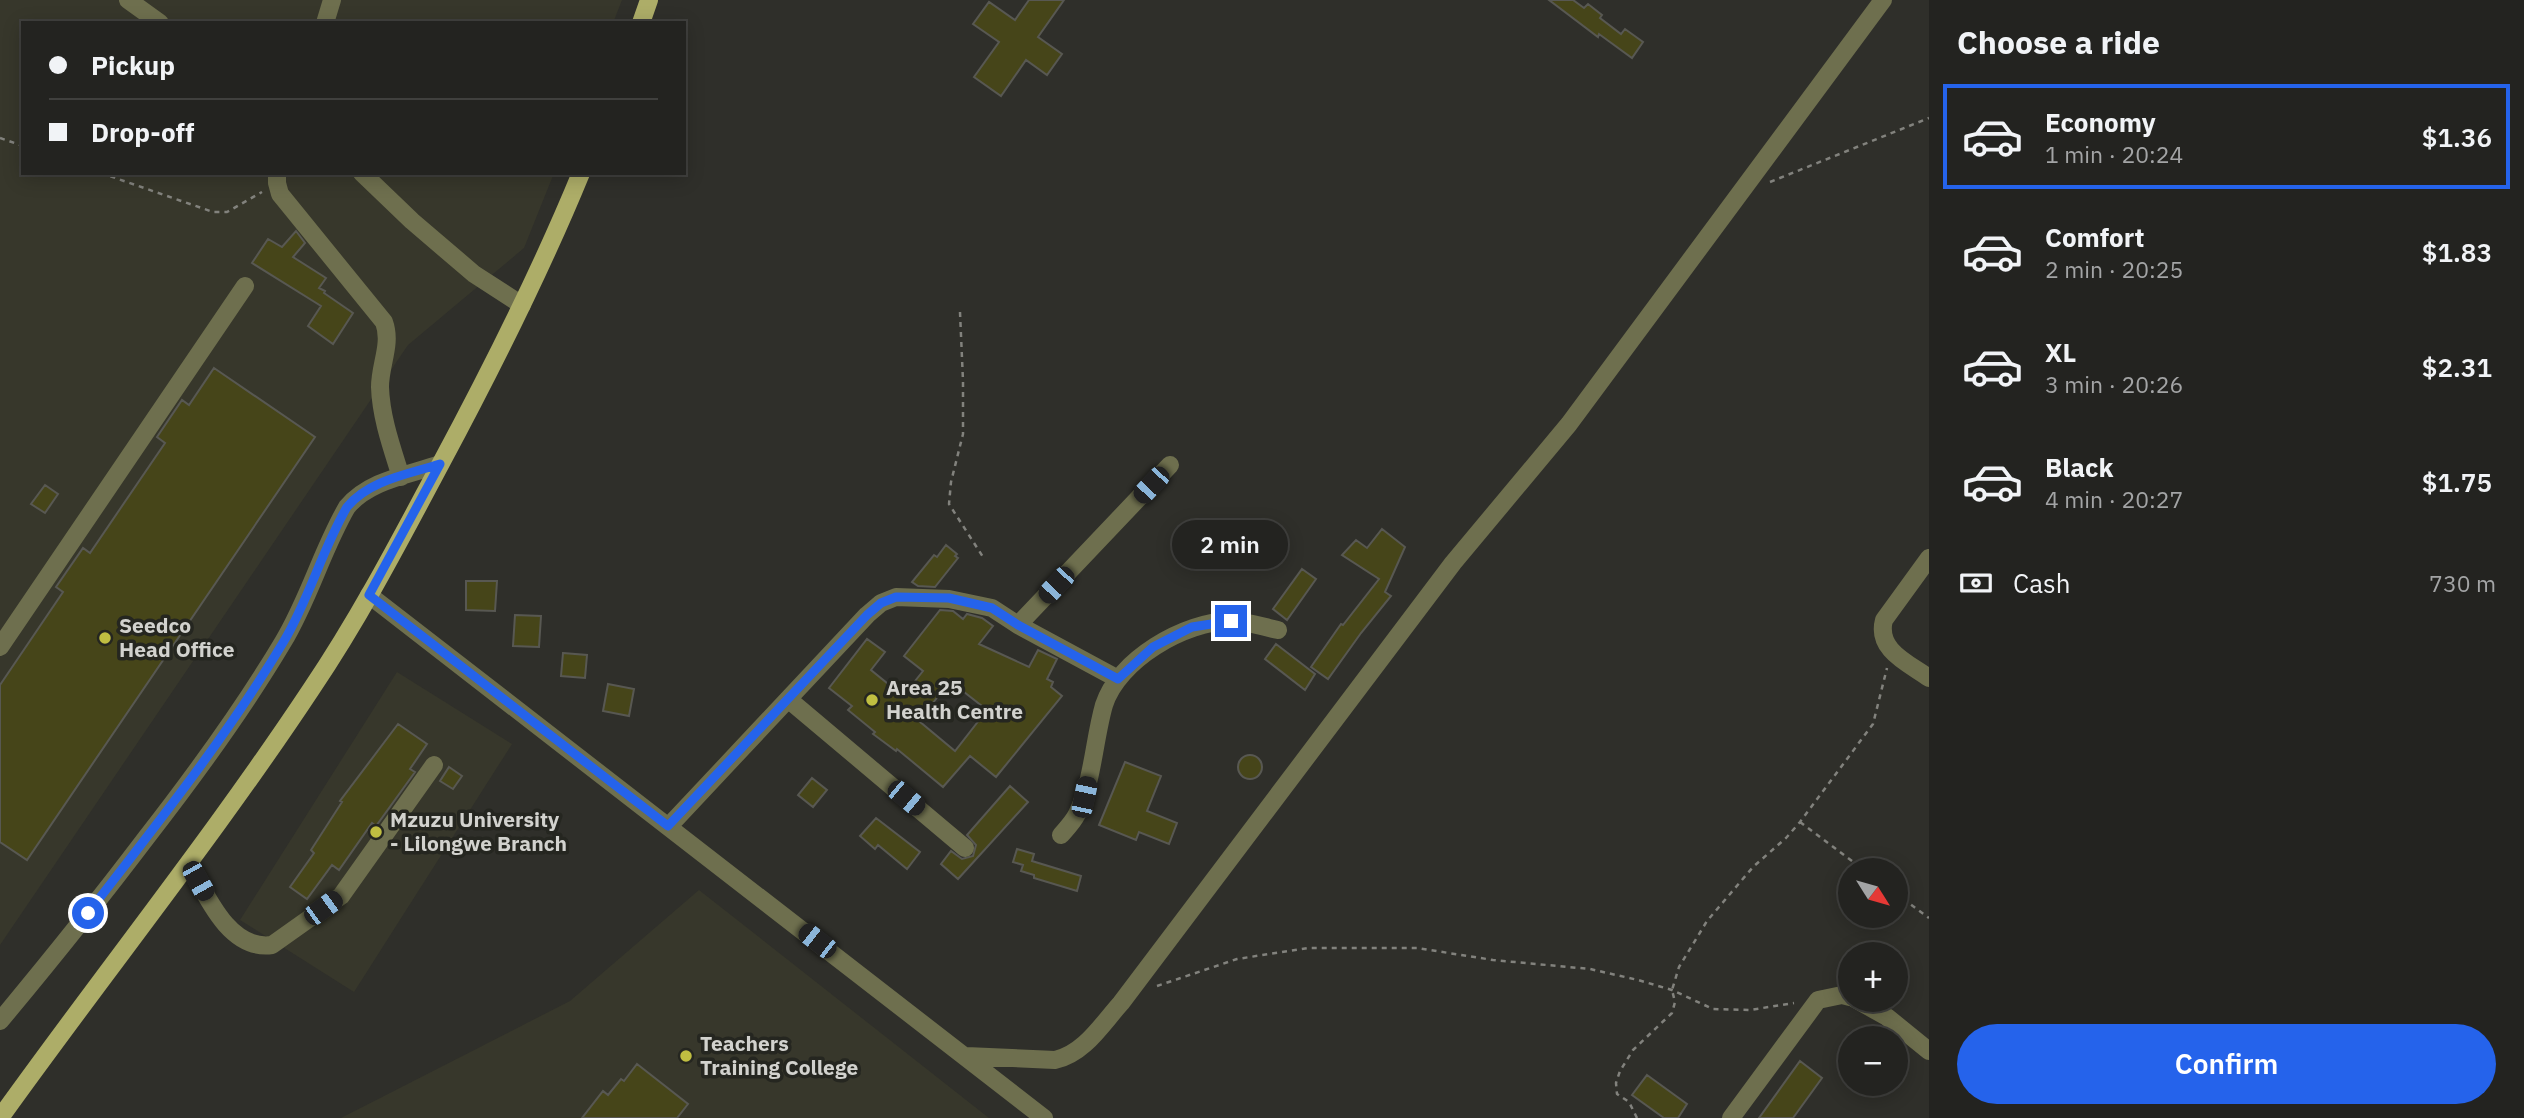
<!DOCTYPE html>
<html lang="en">
<head>
<meta charset="utf-8">
<style>
	body { margin:0; font-family:"IBM Plex Sans",sans-serif; background:#2b2b29; color:#f1f3f6; height:100vh; display:flex; flex-direction:column; font-size:26px; white-space:nowrap }
	* { box-sizing:border-box; margin:0 }
	p { font-size:23px; color:#a3a4a5 }
	.icon { flex:none; width:38px; height:38px; fill:none; stroke:currentColor; stroke-width:2; stroke-linecap:round; stroke-linejoin:round }
	.map { position:relative; flex:1; overflow:hidden }
	.side { display:flex; flex-direction:column; background:#232320; width:595px }
	.side>* { flex:none }
	.banner { position:absolute; left:21px; top:21px; width:665px; height:154px; border-radius:0px; box-shadow:0 4px 18px #0003,0 0 0 2px #40403e; display:grid; align-content:center; height:154px; padding:0 28px; background:#232320 }
	.needle { width:46px; rotate:127deg }
	.controls { position:absolute; left:1838px; top:858px; display:grid; gap:14px }
	.controls a { display:grid; place-items:center; width:70px; height:70px; border-radius:50%; background:#232320; box-shadow:0 4px 18px #0003,0 0 0 2px #40403e; font-size:35px }
	.end { position:absolute; width:32px; height:32px; margin:-16px; border:9px solid #2563eb; background:#fff; box-shadow:0 0 0 4px #fff }
	.from { border-radius:50% }
	.bubble { position:absolute; height:49px; border-radius:24px; background:#232320; box-shadow:0 4px 18px #0003,0 0 0 2px #40403e; font-size:23px; font-weight:600; line-height:49px; text-align:center }
	.car { position:absolute; width:21px; height:42px; margin:-21px -10px; border-radius:9px; box-shadow:0 0 5px 2px #0007; background:linear-gradient(#222 24%,#8ab4d8 0 40%,#222 0 76%,#8ab4d8 0 86%,#222 0) }
	.banner b { display:flex; align-items:center; gap:24px; height:66px; font-size:26px }
	.banner b+b { border-top:2px solid #40403e }
	.banner i { width:18px; height:18px; background:#f1f3f6 }
	ul { padding:0; list-style:none }
	li { display:flex; align-items:center; gap:21px; height:105px; margin:0 14px 10px; padding:0 14px; border:4px solid transparent; border-radius:0px }
	li div { flex:1 }
	li b { display:block; font-size:26px }
	li em { font-style:normal; font-weight:600 }
	li.on { border-color:#2563eb }
	li>.icon { width:63px; height:63px; stroke-width:1.5 }
	h2 { padding:0 28px; font-size:32px; line-height:84px }
	.pay { display:flex; align-items:center; gap:18px; height:77px; padding:0 28px; font-size:26px }
	.pay p { margin-inline-start:auto }
	.action { display:flex; gap:14px; margin-top:auto; padding:14px 28px }
	.action a { flex:1; height:80px; border-radius:42px; background:#2563eb; color:#fff; font-size:28px; font-weight:600; line-height:80px; text-align:center }
	main { display:flex; flex:1; min-height:0 }
	.map>svg:first-child { display:block }
	.built { fill:#37372b }
	.building { fill:#464519; stroke:#585852; stroke-width:2; fill-rule:evenodd }
	.lines { fill:none; stroke-linecap:round; stroke-linejoin:round }
	.path { stroke:#82827d; stroke-width:2.5; stroke-dasharray:5 5; stroke-linecap:butt }
	.minor { stroke:#6e6f4e; stroke-width:18 }
	.major { stroke:#adad68; stroke-width:18 }
	.route { stroke:#2563eb; stroke-width:9 }
	.poi-dot { fill:#c0be41; stroke:#252620; stroke-width:2.5 }
	.labels { text-anchor:middle; stroke-width:7; stroke-linejoin:round; paint-order:stroke }
	.poi-label { font-size:21px; font-weight:bold; fill:#d2d2ce; stroke:#252620; text-anchor:start }
</style>
</head>
<body>
<main>
<div class="map">
<svg width="1929" height="1118" viewBox="0 0 1929 1118">
	<rect width="100%" height="100%" fill="#2f2f2a"/>
	<!-- built -->
	<path class="built" d="M0,0H622L613,23H23V173H554L524,248L408,345L0,945Z
		M397,672L512,744L354,992L240,920Z
		M699,890L989,1118H341L570,1001Z"/>
	<!-- building -->
	<path class="building" d="M1029,0H1064L1038,37L1062,54L1047,75L1026,60L1001,96L974,77L999,42L973,24L989,2L1015,20Z
		M1549,0H1573L1584,8L1588,4L1602,15L1600,18L1621,34L1625,29L1643,42L1632,58L1599,34L1598,37Z
		M296,231L305,243L293,257L326,278L319,288L325,291L324,293L353,313L333,344L308,326L321,306L252,263L268,239L282,247Z
		M214,368L315,437L27,860L0,842V685L63,592L56,587L83,548L90,553L165,443L157,437L182,400L189,405Z
		M45,485L58,494L45,513L31,504Z
		M1382,529L1405,547L1385,592L1391,596L1361,633L1328,679L1311,667L1341,624L1343,625L1379,579L1342,555L1356,540L1367,548Z
		M946,545L957,554L955,556L958,558L935,587L918,586L912,582L934,555L937,557Z
		M1302,569L1316,579L1287,620L1273,609Z
		M466,581H497L495,611L466,610Z
		M940,610L953,611L963,619L967,614L982,618L993,626L979,644L1029,667L1038,650L1057,659L1047,679L1053,682L1051,687L1062,696L996,777L970,756L943,787L897,749L896,751L873,734L875,732L848,710L852,706L829,688L867,639L885,652L871,670L903,696L923,671L904,656ZM950,681L987,710L955,751L919,721Z
		M515,615L541,616L539,647L513,646Z
		M1276,644L1315,674L1305,690L1265,659Z
		M563,653L587,655L585,678L561,676Z
		M608,684L634,689L629,716L603,711Z
		M398,724L427,744L410,769L415,772L376,826L372,823L339,870L332,865L307,899L290,887L314,853L311,850L342,802L340,801Z
		M1238 767a12 12 0 1 1 24 0a12 12 0 1 1-24 0Z
		M1125,762L1161,776L1147,811L1177,823L1169,844L1139,832L1136,840L1099,825Z
		M449,767L462,776L453,789L440,781Z
		M812,778L827,790L813,807L798,795Z
		M1010,786L1028,802L958,879L941,864L951,851L962,859L973,856L976,845L967,835Z
		M876,818L920,852L907,869L878,845L875,849L860,836Z
		M1017,849L1034,854L1032,861L1081,876L1077,891L1034,878V875L1021,871L1023,865L1013,862Z
		M1800,1061L1822,1078L1793,1118H1759Z
		M637,1064L688,1104L677,1118H582L603,1091L608,1095L621,1079L624,1081Z
		M1647,1075L1687,1104L1678,1118H1664L1632,1095Z"/>
	<g class="lines">
		<!-- path -->
		<path class="path" d="M0,138L23,146
			M101,173L213,212H227L262,192
			M1770,182L1929,118
			M960,312L963,381V434L951,482L949,504L983,557
			M1800,822L1864,870
			M1895,893L1929,918
			M1157,986L1237,959L1308,948H1417L1493,960L1590,969L1638,980L1672,990L1713,1009L1750,1010L1794,1003
			M1637,1118L1629,1102L1617,1094L1616,1083L1620,1071L1633,1050L1672,1013L1675,1002L1672,990L1679,967L1707,921L1753,867L1786,838L1800,822L1873,724L1887,668"/>
		<!-- minor -->
		<path class="minor" d="M128,0L160,23
			M325,23L332,0
			M277,173V183L280,194L384,322C392,344 380,364 380,387C381,418 392,448 401,477
			M362,173L412,221L474,274L522,305
			M1929,558L1884,620C1876,650 1908,663 1929,678
			M369,595L1044,1118
			M1018,625L1170,465
			M0,647L245,286
			M788,699L965,848
			M669,826L867,615L881,603L896,597L949,599L992,608L1018,625L1118,679
			M1061,835C1067,828 1073,822 1077,814C1093,781 1094,740 1104,705C1118,660 1185,621 1231,621C1246,621 1263,627 1278,630
			M189,864C206,895 229,951 272,945L341,896L434,765
			M1855,999L1887,1017L1929,1051
			M0,1021C50,961 99,900 146,838C195,775 242,711 283,642C309,599 322,550 347,507C369,480 409,475 440,464
			M966,1056L1055,1060C1084,1054 1102,1024 1121,1003L1453,563L1569,424L1883,0
			M1731,1118L1818,1000L1842,995L1850,997"/>
		<!-- major -->
		<path class="major" d="M641,23L649,0
			M0,1118C103,974 214,836 312,688C360,617 400,540 440,465C491,370 540,273 581,173"/>
	</g>
	<g class="lines">
		<!-- route -->
		<path class="route" d="M88,913C156,825 226,738 284,641C309,599 322,550 347,507C369,480 409,474 440,464L369,595L668,826L867,615L881,603L896,597L949,598L992,608L1018,625L1118,679L1153,647L1192,627L1231,621"/>
	</g>
	<!-- markers -->
	<g class="poi-dot">
		<circle cx="105" cy="638" r="7"/>
		<circle cx="872" cy="700" r="7"/>
		<circle cx="376" cy="832" r="7"/>
		<circle cx="686" cy="1056" r="7"/>
	</g>
	<g class="labels">
		<!-- poi labels -->
		<g class="poi-label">
			<text x="119" y="633">Seedco<tspan x="119" dy="24">Head Office</tspan></text>
			<text x="886" y="695">Area 25<tspan x="886" dy="24">Health Centre</tspan></text>
			<text x="390" y="827">Mzuzu University<tspan x="390" dy="24">- Lilongwe Branch</tspan></text>
			<text x="700" y="1051">Teachers<tspan x="700" dy="24">Training College</tspan></text>
		</g>
	</g>
</svg>
<div class="controls">
<a><svg class="needle" viewBox="-14 -14 28 28"><path d="M0-13l5 13h-10z" fill="#e53935"/><path d="M0 13l5-13h-10z" fill="#a3a4a5"/></svg></a>
<a>+</a>
<a>−</a>
</div>
<i class="end from" style="left:88px;top:913px"></i>
<i class="end" style="left:1231px;top:621px"></i>
<div class="bubble" style="left:1172px;top:520px;width:116px">2 min</div>
<i class="car" style="left:1151px;top:485px;rotate:223deg"></i>
<i class="car" style="left:1056px;top:585px;rotate:223deg"></i>
<i class="car" style="left:1084px;top:797px;rotate:12deg"></i>
<i class="car" style="left:906px;top:798px;rotate:130deg"></i>
<i class="car" style="left:198px;top:881px;rotate:151deg"></i>
<i class="car" style="left:323px;top:908px;rotate:54deg"></i>
<i class="car" style="left:817px;top:941px;rotate:308deg"></i>
<div class="banner">
<b><i class="from"></i>Pickup</b>
<b><i></i>Drop-off</b>
</div>
</div>
<section class="side">
<h2>Choose a ride</h2>
<ul>
<li class="on"><svg class="icon" aria-label="car" viewBox="0 0 24 24"><path d="M5 17H2v-5l4-1 3-4h7l3 4 3 1v5h-3M9 17h6M6 11h13"/><circle cx="7" cy="17" r="2"/><circle cx="17" cy="17" r="2"/></svg><div><b>Economy</b><p>1 min · 20:24</p></div><em>$1.36</em></li>
<li><svg class="icon" aria-label="car" viewBox="0 0 24 24"><path d="M5 17H2v-5l4-1 3-4h7l3 4 3 1v5h-3M9 17h6M6 11h13"/><circle cx="7" cy="17" r="2"/><circle cx="17" cy="17" r="2"/></svg><div><b>Comfort</b><p>2 min · 20:25</p></div><em>$1.83</em></li>
<li><svg class="icon" aria-label="car" viewBox="0 0 24 24"><path d="M5 17H2v-5l4-1 3-4h7l3 4 3 1v5h-3M9 17h6M6 11h13"/><circle cx="7" cy="17" r="2"/><circle cx="17" cy="17" r="2"/></svg><div><b>XL</b><p>3 min · 20:26</p></div><em>$2.31</em></li>
<li><svg class="icon" aria-label="car" viewBox="0 0 24 24"><path d="M5 17H2v-5l4-1 3-4h7l3 4 3 1v5h-3M9 17h6M6 11h13"/><circle cx="7" cy="17" r="2"/><circle cx="17" cy="17" r="2"/></svg><div><b>Black</b><p>4 min · 20:27</p></div><em>$1.75</em></li>
</ul>
<div class="pay"><svg class="icon" aria-label="cash" viewBox="0 0 24 24"><path d="M3 7h18v10H3z"/><circle cx="12" cy="12" r="2"/></svg>Cash<p>730 m</p></div>
<div class="action"><a>Confirm</a></div>
</section>
</main>
</body>
</html>
